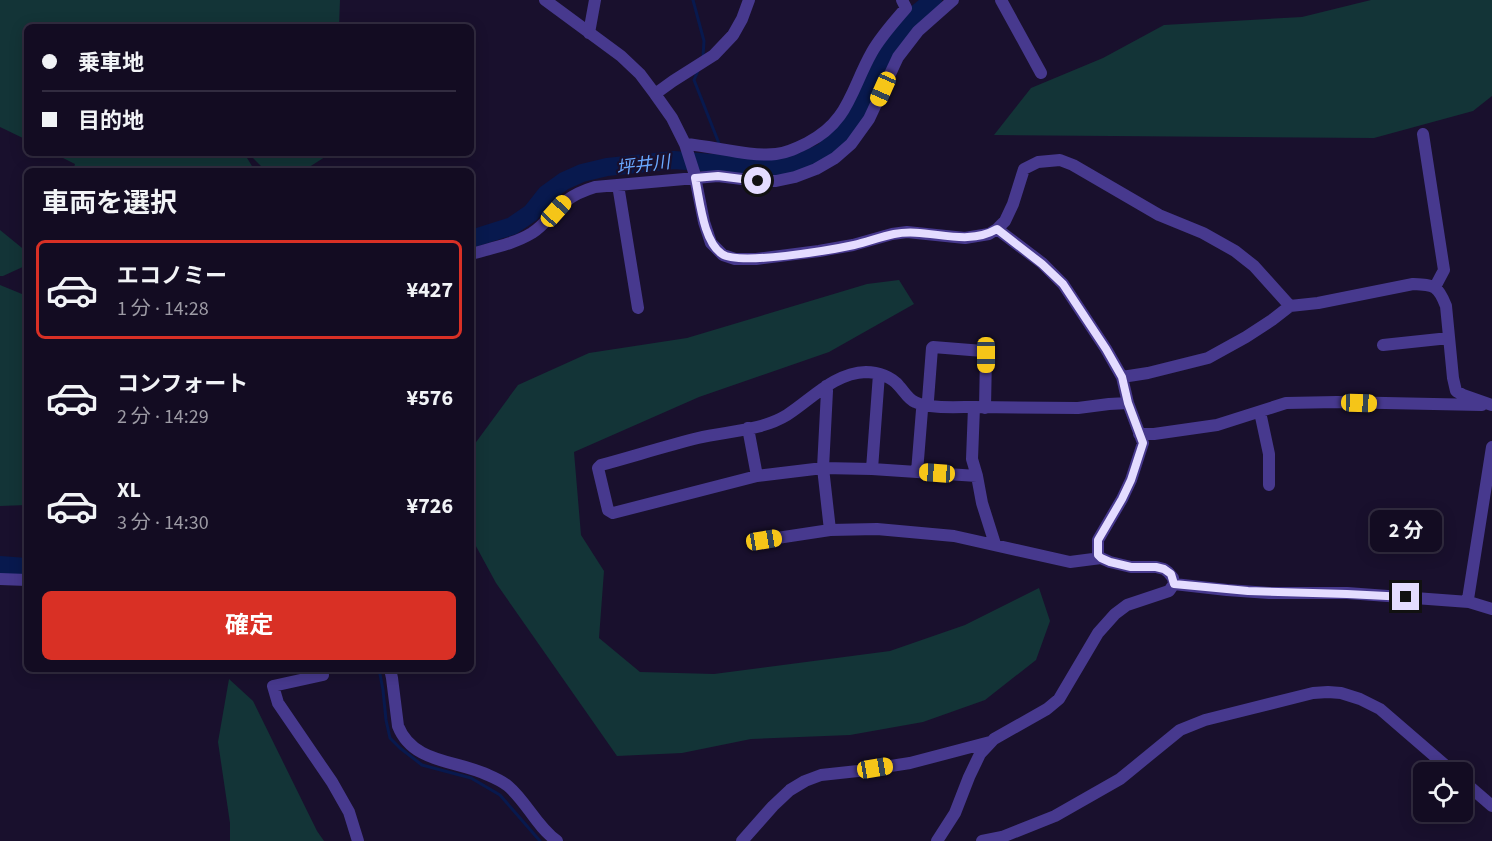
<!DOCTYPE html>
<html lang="ja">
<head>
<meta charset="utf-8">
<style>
	body { margin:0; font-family:"Source Sans 3","Noto Sans JP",sans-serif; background:#201a2f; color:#f1f3f6; height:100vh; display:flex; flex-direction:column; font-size:22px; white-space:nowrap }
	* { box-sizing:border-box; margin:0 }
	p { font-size:20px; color:#9d9ba5 }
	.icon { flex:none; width:33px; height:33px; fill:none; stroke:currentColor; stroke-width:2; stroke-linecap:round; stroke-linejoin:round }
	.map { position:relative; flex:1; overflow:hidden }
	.panel { position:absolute; left:24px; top:168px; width:450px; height:504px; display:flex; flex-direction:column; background:#130c22; border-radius:9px; box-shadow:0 3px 15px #0003,0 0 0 2px #322c40 }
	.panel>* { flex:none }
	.top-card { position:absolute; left:24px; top:24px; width:450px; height:132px; border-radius:9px; box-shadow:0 3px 15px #0003,0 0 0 2px #322c40; display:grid; align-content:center; height:132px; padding:0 18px; background:#130c22 }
	.buttons { position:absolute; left:1413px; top:762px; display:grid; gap:12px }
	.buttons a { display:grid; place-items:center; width:60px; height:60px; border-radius:9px; background:#130c22; box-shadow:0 3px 15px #0003,0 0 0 2px #322c40; font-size:30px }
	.end { position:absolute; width:27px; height:27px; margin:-14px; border:8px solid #e4dcff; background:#111; box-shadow:0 0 0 3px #111 }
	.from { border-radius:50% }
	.bubble { position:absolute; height:42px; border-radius:9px; background:#130c22; box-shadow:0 3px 15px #0003,0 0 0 2px #322c40; font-size:20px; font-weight:700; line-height:42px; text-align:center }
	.car { position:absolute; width:18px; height:36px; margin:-18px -9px; border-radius:8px; box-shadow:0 0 4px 2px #0007; background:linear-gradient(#f5c518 24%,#345 0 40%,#f5c518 0 76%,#345 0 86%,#f5c518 0) }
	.top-card b { display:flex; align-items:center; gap:21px; height:57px; font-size:22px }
	.top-card b+b { border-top:2px solid #322c40 }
	.top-card i { width:15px; height:15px; background:#f1f3f6 }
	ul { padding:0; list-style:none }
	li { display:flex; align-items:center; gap:18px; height:99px; margin:0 12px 9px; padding:0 6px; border:3px solid transparent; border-radius:9px }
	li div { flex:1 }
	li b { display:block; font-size:22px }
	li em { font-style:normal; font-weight:700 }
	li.selected { border-color:#d93025 }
	li>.icon { width:54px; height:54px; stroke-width:1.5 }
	h2 { padding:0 18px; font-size:27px; line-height:72px }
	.cta { display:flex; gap:12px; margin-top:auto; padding:12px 18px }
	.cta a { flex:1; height:69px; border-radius:9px; background:#d93025; color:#fff; font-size:24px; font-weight:700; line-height:69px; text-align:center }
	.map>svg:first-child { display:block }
	.green { fill:#133437 }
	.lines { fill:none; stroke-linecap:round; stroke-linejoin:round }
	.stream { stroke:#08194e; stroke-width:3 }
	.river { stroke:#08194e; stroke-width:18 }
	.minor { stroke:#47398e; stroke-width:12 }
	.route { stroke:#e4dcff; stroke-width:8 }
	.labels { text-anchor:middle; stroke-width:4.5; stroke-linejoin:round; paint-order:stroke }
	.water-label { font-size:18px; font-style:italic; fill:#6aa8ff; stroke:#19102d }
</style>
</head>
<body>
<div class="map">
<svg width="1492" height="841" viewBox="0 0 1492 841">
	<rect width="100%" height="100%" fill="#19102d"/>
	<!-- green -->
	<path class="green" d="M0,0H340L339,27H27V140L0,127Z
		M1371,0H1492V96L1473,111L1374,138L994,135L1031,88L1103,58L1164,25L1302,17Z
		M53,153H244L255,171H73L75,164Z
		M248,153H328V155L303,171H266Z
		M0,230L27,252V265L3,276H0Z
		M899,280L914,304L829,352L699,397L574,452L581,535L604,571L599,638L640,672L714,674L890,651L965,625L1039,588L1050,621L1036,660L985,700L923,722L850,735L751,739L682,753L617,756L496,583L471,537V449L518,385L589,353L687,338L867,284Z
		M0,285L22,294L27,293V505L0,506Z
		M229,679L253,701L317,831L324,841H230V823L218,742Z"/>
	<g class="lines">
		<!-- stream -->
		<path class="stream" d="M693,0L704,41L703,57
			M698,71L694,80L720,146
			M723,152L726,163
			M379,669L383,690L386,720L390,738L400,748L422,765L471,778L500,795L540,841"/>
		<!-- river -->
		<path class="river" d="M471,239L512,226L531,213L546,194L564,181L582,173L607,167L674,160L765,167L788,165L803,161L823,152L850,125L863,104L883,58L910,19L933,0
			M0,565L27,567"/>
		<!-- minor -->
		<path class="minor" d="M545,0L621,56L640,74L655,94L672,118L685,144L694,172L704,222L711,243L723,255L735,259H756L819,251L853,245L892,234L907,232L965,238L989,234L997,229L1005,221L1013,204L1024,169L1038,162L1060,160L1073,165L1159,215L1203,233L1235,251L1254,266L1290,306
			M1001,0L1041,73
			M589,33L595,0
			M655,94L673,81L714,55L733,35L742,19L749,0
			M1423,134L1444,270L1435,287
			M685,144C713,146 749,157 776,154C787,153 797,148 807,143C849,122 851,89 872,52C881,36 894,22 906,8L902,0
			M618,185L638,308
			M997,229L1042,263L1063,284L1106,349L1122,377L1128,403L1143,443L1131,480L1122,499L1098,540V555L1101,558
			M471,254C492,248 514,244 532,233C546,224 554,210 566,201C575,194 585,190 595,187L718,176L758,181H776L795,177L816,169L835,158L851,144L869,119L898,57L918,31L953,0
			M1383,345L1449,338
			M1122,377L1148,373L1208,358L1246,337L1272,320L1290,306L1318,303L1413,284C1434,285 1438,285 1446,306L1453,378L1456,391L1463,395L1492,405
			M826,386L827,391L823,468L830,530
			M974,407C957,407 929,409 915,402C908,399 904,391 899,386C892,377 878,372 866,372C834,373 812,399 787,415C761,431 727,431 698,438C666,446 634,456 601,465L598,468L608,510L613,513L757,476L823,468L872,469L977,476
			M1260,412L1269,454V485
			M748,428L757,476
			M1139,434H1154L1217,425L1286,403L1337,402L1482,405
			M1492,447L1468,599L1469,602L1492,609
			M872,469L879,374
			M917,472L922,410L928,400L932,348L933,347L983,351L986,355L985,408
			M764,540L830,530L877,529L954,536L1070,562L1101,558L1110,562L1131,567H1156L1164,569L1168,572L1173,578L1174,584
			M995,544L982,503L977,476L972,459L974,407L1078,408L1109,404L1128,403
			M0,579L27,580
			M1174,584L1227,590L1269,593H1347L1469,602
			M390,669L392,678L398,726C413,764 457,760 488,775C495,778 502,781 508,786C527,802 536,826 557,841
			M323,675L273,686L278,703L332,782L349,812L358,841
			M1462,780L1492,806
			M742,841L773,806L790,790L805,781L821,775L858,771L910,763L990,742
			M937,841L955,813L969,777L980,754L994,739L1047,709L1059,699L1098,633L1115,614L1127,605L1169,591L1174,584
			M982,841L1002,837L1055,816L1120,779L1180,730L1205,720L1313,693L1328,692L1341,693L1360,699L1380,709L1453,772"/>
	</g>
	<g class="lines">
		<!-- route -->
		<path class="route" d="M758,181L718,176L695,178C700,200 703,241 722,254C739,266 831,250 854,245C867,242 880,237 894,234C929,227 964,248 997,229L1042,264L1063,284L1106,349L1122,377L1128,403L1143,443L1131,480L1122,499L1098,540V555L1101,558L1110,562L1131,567H1156L1164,569L1171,574L1174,584L1248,591L1347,594L1406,597"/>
	</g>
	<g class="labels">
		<!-- water labels -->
		<g class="water-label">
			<text transform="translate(643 165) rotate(-7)" y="6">坪井川</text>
		</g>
	</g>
</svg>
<div class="buttons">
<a><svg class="icon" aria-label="locate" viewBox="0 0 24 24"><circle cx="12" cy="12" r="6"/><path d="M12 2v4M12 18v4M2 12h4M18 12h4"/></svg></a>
</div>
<i class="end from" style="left:758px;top:181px"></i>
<i class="end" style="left:1406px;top:597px"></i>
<div class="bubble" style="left:1370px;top:510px;width:72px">2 分</div>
<i class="car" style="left:883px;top:89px;rotate:204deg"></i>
<i class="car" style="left:556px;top:211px;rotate:42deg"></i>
<i class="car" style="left:986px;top:355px;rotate:180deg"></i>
<i class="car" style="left:1359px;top:403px;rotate:92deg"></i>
<i class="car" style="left:937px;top:473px;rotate:274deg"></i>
<i class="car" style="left:764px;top:540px;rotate:81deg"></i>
<i class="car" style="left:875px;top:768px;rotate:81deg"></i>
<div class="top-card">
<b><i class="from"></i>乗車地</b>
<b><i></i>目的地</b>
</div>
<section class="panel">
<h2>車両を選択</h2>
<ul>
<li class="selected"><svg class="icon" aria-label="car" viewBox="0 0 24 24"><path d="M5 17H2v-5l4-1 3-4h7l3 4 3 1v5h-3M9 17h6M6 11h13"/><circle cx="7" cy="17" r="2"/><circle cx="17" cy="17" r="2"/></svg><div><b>エコノミー</b><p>1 分 · 14:28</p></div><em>¥427</em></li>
<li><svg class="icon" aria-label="car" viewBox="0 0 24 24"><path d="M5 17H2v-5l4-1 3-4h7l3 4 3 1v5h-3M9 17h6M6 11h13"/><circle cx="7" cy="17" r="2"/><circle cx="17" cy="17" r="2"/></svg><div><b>コンフォート</b><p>2 分 · 14:29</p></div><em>¥576</em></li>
<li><svg class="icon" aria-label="car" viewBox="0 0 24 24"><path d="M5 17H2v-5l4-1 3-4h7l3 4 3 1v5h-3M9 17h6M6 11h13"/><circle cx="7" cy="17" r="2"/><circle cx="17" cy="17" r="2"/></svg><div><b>XL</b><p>3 分 · 14:30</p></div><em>¥726</em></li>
</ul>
<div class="cta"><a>確定</a></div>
</section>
</div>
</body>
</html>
